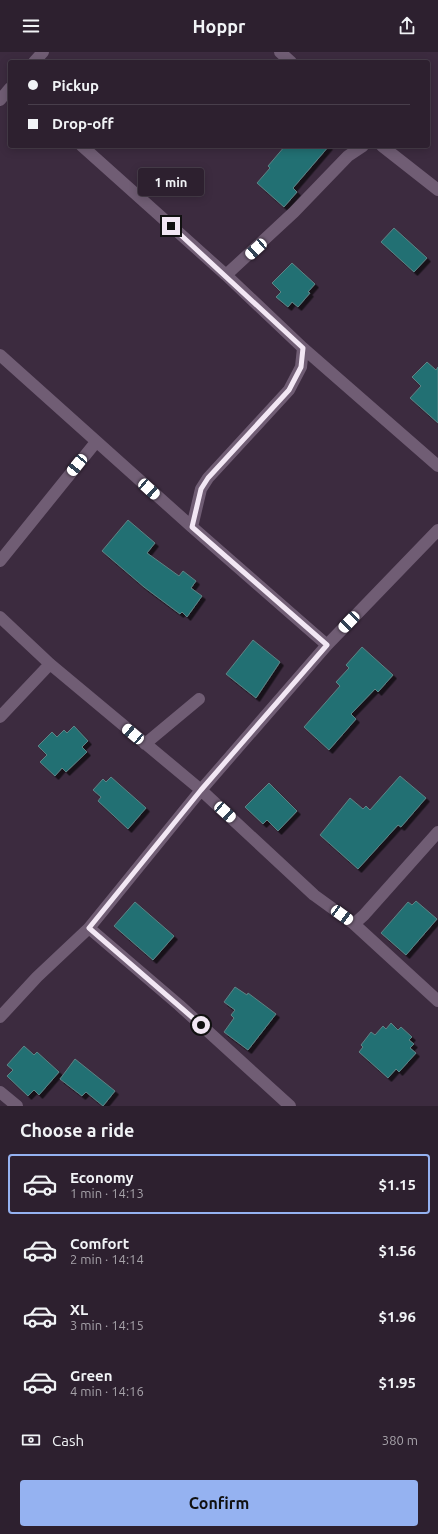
<!DOCTYPE html>
<html lang="en">
<head>
<meta charset="utf-8">
<style>
	body { margin:0; font-family:Ubuntu,sans-serif; background:#352837; color:#f1f3f6; height:100vh; display:flex; flex-direction:column; font-size:15px; white-space:nowrap }
	* { box-sizing:border-box; margin:0 }
	p { font-size:13px; color:#a7a3aa }
	.icon { flex:none; width:22px; height:22px; fill:none; stroke:currentColor; stroke-width:2; stroke-linecap:round; stroke-linejoin:round }
	.map { position:relative; height:1054px; overflow:hidden }
	.sheet { display:flex; flex-direction:column; background:#2d202f; flex:1 }
	.sheet>* { flex:none }
	.guide { position:absolute; left:8px; top:8px; width:422px; height:88px; border-radius:4px; box-shadow:0 2px 10px #0003,0 0 0 1px #483e4b; display:grid; align-content:center; height:88px; padding:0 20px; background:#2d202f }
	.end { position:absolute; width:18px; height:18px; margin:-9px; border:5px solid #f2e7f4; background:#111; box-shadow:0 0 0 2px #111 }
	.from { border-radius:50% }
	.bubble { position:absolute; height:28px; border-radius:4px; background:#2d202f; box-shadow:0 2px 10px #0003,0 0 0 1px #483e4b; font-size:13px; font-weight:700; line-height:28px; text-align:center }
	.car { position:absolute; width:12px; height:24px; margin:-12px -6px; border-radius:5px; box-shadow:0 0 3px 1px #0007; background:linear-gradient(#fff 24%,#345 0 40%,#fff 0 76%,#345 0 86%,#fff 0) }
	.guide b { display:flex; align-items:center; gap:14px; height:38px; font-size:15px }
	.guide b+b { border-top:1px solid #483e4b }
	.guide i { width:10px; height:10px; background:#f1f3f6 }
	ul { padding:0; list-style:none }
	li { display:flex; align-items:center; gap:12px; height:60px; margin:0 8px 6px; padding:0 12px; border:2px solid transparent; border-radius:4px }
	li div { flex:1 }
	li b { display:block; font-size:15px }
	li em { font-style:normal; font-weight:700 }
	li.current { border-color:#95b2f1 }
	li>.icon { width:36px; height:36px; stroke-width:1.5 }
	h2 { padding:0 20px; font-size:18px; line-height:48px }
	.pay { display:flex; align-items:center; gap:10px; height:44px; padding:0 20px; font-size:15px }
	.pay p { margin-inline-start:auto }
	.button { display:flex; gap:8px; margin-top:auto; padding:8px 20px }
	.button a { flex:1; height:46px; border-radius:4px; background:#95b2f1; color:#111; font-size:16px; font-weight:700; line-height:46px; text-align:center }
	header { display:flex; justify-content:space-between; align-items:center; height:52px; padding:0 20px; background:#2d202f; font-size:18px; font-weight:700 }
	.map>svg:first-child { display:block }
	.building { fill:#227073; stroke:#5e8385; filter:url(#shadow) }
	.lines { fill:none; stroke-linecap:round; stroke-linejoin:round }
	.street { stroke:#705d74; stroke-width:12 }
	.route { stroke:#f2e7f4; stroke-width:5 }
</style>
</head>
<body>
<header><svg class="icon" aria-label="menu" viewBox="0 0 24 24"><path d="M4 6h16M4 12h16M4 18h16"/></svg>Hoppr<svg class="icon" aria-label="share" viewBox="0 0 24 24"><path d="M12 15V3M7 8l5-5 5 5M5 13v7h14v-7"/></svg></header>
<div class="map">
<svg width="438" height="1054" viewBox="0 0 438 1054">
	<defs>
		<filter id="shadow"><feDropShadow dx="3.5" dy="3.5" stdDeviation="0" flood-color="#0009"/></filter>
	</defs>
	<rect width="100%" height="100%" fill="#3c2b3f"/>
	<!-- building -->
	<path class="building" d="M285,94H329L293,136L297,140L284,155L257,131L270,116L268,114Z
		M394,176L427,206L414,220L381,190Z
		M292,211L315,232L308,240L310,241L298,255L292,250L288,255L276,245L281,240L272,231Z
		M427,310L436,318L438,315V371L410,346L421,334L412,325Z
		M128,468L155,491L147,501L179,524L183,519L196,529L191,536L202,544L187,565L182,560L180,562L144,535L102,499Z
		M253,588L280,610L256,646L226,622Z
		M362,595L393,623L378,640L375,637L351,662L356,667L329,698L304,675L340,634L336,630L349,616L346,613Z
		M74,674L88,689L82,695L87,700L66,720L62,716L55,724L40,710L47,703L38,694L52,680L57,685L64,678L67,681Z
		M400,724L426,746L401,775L398,773L358,817L320,783L350,746L363,757L366,754L370,758Z
		M111,725L146,756L128,777L98,749L101,745L93,738L103,727L106,730Z
		M269,731L297,759L278,779L267,768L263,772L245,755Z
		M416,849L437,867L406,903L381,881L408,850L412,853Z
		M135,850L174,884L153,908L114,874Z
		M235,935L247,943L248,941L276,962L248,998L224,980L234,966L231,963L235,958L224,950Z
		M391,971L398,978L401,975L412,985L409,988L414,992L410,996L416,1001L399,1020L396,1017L388,1026L359,1000L363,995L361,993L371,980L375,983L383,974L386,977Z
		M24,994L34,1003L37,1000L59,1020L39,1043L34,1038L28,1044L7,1024L13,1018L7,1013Z
		M75,1007L115,1039L103,1054L86,1040L82,1044L60,1027Z"/>
	<g class="lines">
		<!-- street -->
		<path class="street" d="M280,0L291,10
			M34,10L43,0
			M0,48L10,36
			M82,94L226,223L303,296L438,414
			M382,94L438,138
			M226,223L294,160L348,104L363,94
			M0,303L192,475L327,593
			M192,475L201,437L208,426L289,338L301,315L303,296
			M0,509L96,390
			M0,565L50,612L201,738L314,843L354,872L438,949
			M0,665L50,612
			M145,692L199,647
			M354,872L364,863L438,780
			M89,876L179,953L290,1054
			M0,965L37,925L89,876L201,738L327,593L438,478
			M0,1040L17,1054"/>
	</g>
	<g class="lines">
		<!-- route -->
		<path class="route" d="M171,174L303,296L301,315L289,338L208,426L201,437L192,475L327,593L201,738L89,876L201,973"/>
	</g>
</svg>
<i class="end from" style="left:201px;top:973px"></i>
<i class="end" style="left:171px;top:174px"></i>
<div class="bubble" style="left:138px;top:116px;width:66px">1 min</div>
<i class="car" style="left:256px;top:197px;rotate:228deg"></i>
<i class="car" style="left:77px;top:413px;rotate:219deg"></i>
<i class="car" style="left:149px;top:437px;rotate:132deg"></i>
<i class="car" style="left:349px;top:570px;rotate:224deg"></i>
<i class="car" style="left:133px;top:682px;rotate:310deg"></i>
<i class="car" style="left:225px;top:760px;rotate:132deg"></i>
<i class="car" style="left:342px;top:863px;rotate:126deg"></i>
<div class="guide">
<b><i class="from"></i>Pickup</b>
<b><i></i>Drop-off</b>
</div>
</div>
<section class="sheet">
<h2>Choose a ride</h2>
<ul>
<li class="current"><svg class="icon" aria-label="car" viewBox="0 0 24 24"><path d="M5 17H2v-5l4-1 3-4h7l3 4 3 1v5h-3M9 17h6M6 11h13"/><circle cx="7" cy="17" r="2"/><circle cx="17" cy="17" r="2"/></svg><div><b>Economy</b><p>1 min · 14:13</p></div><em>$1.15</em></li>
<li><svg class="icon" aria-label="car" viewBox="0 0 24 24"><path d="M5 17H2v-5l4-1 3-4h7l3 4 3 1v5h-3M9 17h6M6 11h13"/><circle cx="7" cy="17" r="2"/><circle cx="17" cy="17" r="2"/></svg><div><b>Comfort</b><p>2 min · 14:14</p></div><em>$1.56</em></li>
<li><svg class="icon" aria-label="car" viewBox="0 0 24 24"><path d="M5 17H2v-5l4-1 3-4h7l3 4 3 1v5h-3M9 17h6M6 11h13"/><circle cx="7" cy="17" r="2"/><circle cx="17" cy="17" r="2"/></svg><div><b>XL</b><p>3 min · 14:15</p></div><em>$1.96</em></li>
<li><svg class="icon" aria-label="car" viewBox="0 0 24 24"><path d="M5 17H2v-5l4-1 3-4h7l3 4 3 1v5h-3M9 17h6M6 11h13"/><circle cx="7" cy="17" r="2"/><circle cx="17" cy="17" r="2"/></svg><div><b>Green</b><p>4 min · 14:16</p></div><em>$1.95</em></li>
</ul>
<div class="pay"><svg class="icon" aria-label="cash" viewBox="0 0 24 24"><path d="M3 7h18v10H3z"/><circle cx="12" cy="12" r="2"/></svg>Cash<p>380 m</p></div>
<div class="button"><a>Confirm</a></div>
</section>
</body>
</html>
